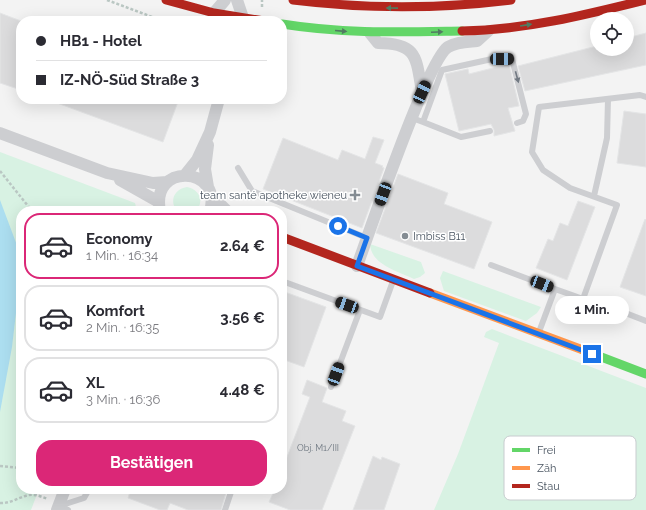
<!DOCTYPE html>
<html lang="de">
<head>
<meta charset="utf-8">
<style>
	body { margin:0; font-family:Raleway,sans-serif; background:#f7f7f7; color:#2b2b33; height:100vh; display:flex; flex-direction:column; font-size:15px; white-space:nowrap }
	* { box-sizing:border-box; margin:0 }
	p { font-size:13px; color:#7c7c81 }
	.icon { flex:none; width:22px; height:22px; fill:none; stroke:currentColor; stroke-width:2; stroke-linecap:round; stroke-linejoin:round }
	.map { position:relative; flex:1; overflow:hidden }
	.drawer { position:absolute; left:16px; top:206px; width:271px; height:288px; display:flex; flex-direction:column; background:#fff; border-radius:16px; box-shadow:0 4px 16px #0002 }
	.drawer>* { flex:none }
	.top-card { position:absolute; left:16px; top:16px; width:271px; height:88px; border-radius:16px; box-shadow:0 4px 16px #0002; display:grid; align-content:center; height:88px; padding:0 20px; background:#fff }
	.controls { position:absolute; left:590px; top:12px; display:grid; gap:8px }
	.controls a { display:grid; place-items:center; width:44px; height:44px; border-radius:50%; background:#fff; box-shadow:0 4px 16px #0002; font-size:20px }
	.end { position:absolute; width:18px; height:18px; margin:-9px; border:5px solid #1a73e8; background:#fff; box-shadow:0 0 0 2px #fff }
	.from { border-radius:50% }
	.bubble { position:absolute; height:28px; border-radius:14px; background:#fff; box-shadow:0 4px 16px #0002; font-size:13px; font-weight:700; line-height:28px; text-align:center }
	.car { position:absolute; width:12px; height:24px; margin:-12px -6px; border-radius:5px; box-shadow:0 0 3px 1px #0007; background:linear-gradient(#222 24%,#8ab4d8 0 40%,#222 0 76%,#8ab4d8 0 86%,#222 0) }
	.top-card b { display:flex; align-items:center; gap:14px; height:38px; font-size:15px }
	.top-card b+b { border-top:1px solid #e1e1e2 }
	.top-card i { width:10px; height:10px; background:#2b2b33 }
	ul { padding:7px 0 0; list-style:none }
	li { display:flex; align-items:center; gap:12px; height:66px; margin:0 8px 6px; padding:0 12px; border:2px solid #e1e1e2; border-radius:16px }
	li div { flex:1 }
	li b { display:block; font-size:15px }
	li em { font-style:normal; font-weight:700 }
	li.on { border-color:#db2777 }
	li>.icon { width:36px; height:36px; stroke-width:1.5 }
	.primary-button { display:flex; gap:8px; margin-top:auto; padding:8px 20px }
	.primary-button a { flex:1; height:46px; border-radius:16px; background:#db2777; color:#fff; font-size:16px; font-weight:700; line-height:46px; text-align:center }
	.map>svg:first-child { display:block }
	.green { fill:#d8f2e3 }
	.water { fill:#acdef0 }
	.building { fill:#dcdcdd; stroke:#e4e5e6 }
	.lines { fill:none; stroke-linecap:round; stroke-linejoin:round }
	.path { stroke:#bac7c3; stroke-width:2.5; stroke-dasharray:3 2; stroke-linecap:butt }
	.lane { stroke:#cdced1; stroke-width:6 }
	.street { stroke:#cdced1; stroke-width:12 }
	.fast { stroke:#63d668; stroke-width:9 }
	.slow { stroke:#ff974d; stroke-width:9 }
	.jam { stroke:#b3261e; stroke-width:9 }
	.oneway { fill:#517b62 }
	.oneway2 { fill:#717982 }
	.route { stroke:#1a73e8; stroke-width:5 }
	.poi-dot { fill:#848c93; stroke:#fff; stroke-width:1.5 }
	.labels { text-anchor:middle; stroke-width:3; stroke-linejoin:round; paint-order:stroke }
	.number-label { font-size:9px; fill:#6e7780 }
	.poi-label { font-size:11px; fill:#495460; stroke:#fff; text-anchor:end }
	.key { fill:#fff; stroke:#c8cccf; stroke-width:1 }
	.key-label { font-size:11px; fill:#495460 }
</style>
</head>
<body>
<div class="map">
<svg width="646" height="510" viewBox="0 0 646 510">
	<rect width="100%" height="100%" fill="#f3f3f3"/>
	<!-- green -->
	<path class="green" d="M0,152L135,203L137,211H21V489H39L31,510H0Z
		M187,187C199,189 205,201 196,211H177C169,201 174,189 187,187Z
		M370,244L421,262L425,273L420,277L414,279C398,271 371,265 370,244Z
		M443,271L541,307L537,313L526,321L444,291L440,278Z
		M492,329L646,388V510H434L458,454L499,343L484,337L486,332Z"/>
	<!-- water -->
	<path class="water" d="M0,200L21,256V270L12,347L0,412Z"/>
	<!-- building -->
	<path class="building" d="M0,13L21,21V90L0,83Z
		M646,33V65L525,91L518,66L597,46V49H627V38Z
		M509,64L519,106L508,108L515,131L494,136V130L491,124L459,131L445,74L468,69L469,74Z
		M49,99H179L163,142L49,100Z
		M624,111L646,114V167L617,163Z
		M373,137L384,140L375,163L383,166L382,167L384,168L362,228L263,189L283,138L338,160L342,150L365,159Z
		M398,174L448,193L444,204L492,222L474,269L376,233Z
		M578,201L595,207L567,280L536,268L548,239L553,241L560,223L568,226Z
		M645,219L646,220V296L620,287Z
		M282,291L326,307L304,367L282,359Z
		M307,380L327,388L322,402L346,411L342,421L355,426L322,510H290L269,502L275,489H282V470L310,397L302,394Z
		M373,456L381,460L382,457L400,464L384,510H353Z
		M131,489H227L221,510H188L170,503L167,510H160L128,498Z"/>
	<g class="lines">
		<!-- path -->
		<path class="path" d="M107,0L163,21
			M262,7V0
			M0,171L32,211
			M0,466L21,468
			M0,503C10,504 19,497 29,495C36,494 42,497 48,499"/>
		<!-- lane -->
		<path class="lane" d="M412,118L423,122L442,70L492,59H512L526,114L523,121L517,123
			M423,122L461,137L490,131
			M238,168L252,191L367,238
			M594,196L607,138L608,99
			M491,265L555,289L539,332
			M282,281L380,317L393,281
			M555,289L583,299L617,205L570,188L543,170L532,152L539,107L640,95L646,97
			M615,309L646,321
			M331,387L360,310
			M59,506L84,498L89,489
			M59,506L68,510
			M225,510L232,489"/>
		<!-- street -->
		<path class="street" d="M237,0L244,21
			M214,18V13L225,0
			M370,33L378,43C418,43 416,58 422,92
			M0,133L107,173L153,183L167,182
			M185,175L197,160L210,132L219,99
			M120,180L159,202
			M208,187L205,169L208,145
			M212,196L227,211
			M160,211C150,162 223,166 210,211
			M357,266C369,233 428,59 448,47C456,42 467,42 477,41L488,31
			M57,510L65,489"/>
		<!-- fast -->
		<path class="fast" d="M282,24C344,34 400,32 462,31
			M583,350L646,374"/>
		<!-- slow -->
		<path class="slow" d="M430,293L583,350"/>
		<!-- jam -->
		<path class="jam" d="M166,0L214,13L264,21
			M293,0C366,9 438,9 511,0
			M462,31C524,30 585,15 645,0
			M282,237L430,293"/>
	</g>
	<!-- one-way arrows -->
	<defs><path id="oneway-solid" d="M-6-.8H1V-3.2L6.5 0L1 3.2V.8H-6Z"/></defs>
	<g class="oneway">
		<use href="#oneway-solid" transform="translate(392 8) rotate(-179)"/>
		<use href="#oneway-solid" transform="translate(526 25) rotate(-9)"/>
		<use href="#oneway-solid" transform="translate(341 31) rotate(5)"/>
		<use href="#oneway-solid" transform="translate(437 32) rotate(-2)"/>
	</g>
	<use class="oneway2" href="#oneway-solid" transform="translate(517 77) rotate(75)"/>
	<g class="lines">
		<!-- route -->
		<path class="route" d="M338,226L367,238L357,266L592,354"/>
	</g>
	<!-- markers -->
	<g class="poi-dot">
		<path d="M353 189h4v4h4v4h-4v4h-4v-4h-4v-4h4z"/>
		<circle cx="405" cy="236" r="4"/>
	</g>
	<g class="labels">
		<!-- number labels -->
		<g class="number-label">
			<text x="318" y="451">Obj. M1/III</text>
		</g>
		<!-- poi labels -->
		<g class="poi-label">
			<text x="347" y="199">team santé apotheke wieneu</text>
			<text x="413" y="240" text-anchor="start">Imbiss B11</text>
		</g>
	</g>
	<!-- legend -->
	<rect x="504" y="436" width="132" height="64" rx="6" class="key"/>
	<rect x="512" y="448" width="18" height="4" fill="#63d668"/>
	<rect x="512" y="466" width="18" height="4" fill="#ff974d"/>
	<rect x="512" y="484" width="18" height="4" fill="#b3261e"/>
	<g class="key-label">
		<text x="537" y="454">Frei</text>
		<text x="537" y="472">Zäh</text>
		<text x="537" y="490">Stau</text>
	</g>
</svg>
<div class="controls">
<a><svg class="icon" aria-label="locate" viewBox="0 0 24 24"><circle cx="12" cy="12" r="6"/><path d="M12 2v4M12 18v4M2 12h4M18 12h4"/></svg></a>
</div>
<i class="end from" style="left:338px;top:226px"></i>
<i class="end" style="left:592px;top:354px"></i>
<div class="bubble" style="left:555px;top:296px;width:74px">1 Min.</div>
<i class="car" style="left:502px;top:59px;rotate:89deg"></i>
<i class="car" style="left:422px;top:92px;rotate:25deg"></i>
<i class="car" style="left:383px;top:194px;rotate:200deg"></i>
<i class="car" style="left:542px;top:284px;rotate:111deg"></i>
<i class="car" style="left:347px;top:305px;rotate:290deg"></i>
<i class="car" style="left:336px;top:374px;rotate:20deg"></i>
<div class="top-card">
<b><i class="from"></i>HB1 - Hotel</b>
<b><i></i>IZ-NÖ-Süd Straße 3</b>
</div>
<section class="drawer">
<ul>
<li class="on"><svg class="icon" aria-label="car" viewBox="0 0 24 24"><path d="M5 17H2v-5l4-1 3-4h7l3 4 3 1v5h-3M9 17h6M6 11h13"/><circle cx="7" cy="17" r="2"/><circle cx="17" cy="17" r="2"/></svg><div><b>Economy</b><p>1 Min. · 16:34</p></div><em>2.64 €</em></li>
<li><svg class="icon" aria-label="car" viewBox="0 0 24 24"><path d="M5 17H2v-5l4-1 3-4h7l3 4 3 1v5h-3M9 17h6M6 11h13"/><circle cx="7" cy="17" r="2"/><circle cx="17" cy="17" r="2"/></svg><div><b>Komfort</b><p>2 Min. · 16:35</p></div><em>3.56 €</em></li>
<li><svg class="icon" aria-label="car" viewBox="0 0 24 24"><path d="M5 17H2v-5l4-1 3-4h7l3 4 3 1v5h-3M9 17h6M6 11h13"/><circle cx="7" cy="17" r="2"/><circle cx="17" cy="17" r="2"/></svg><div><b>XL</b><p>3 Min. · 16:36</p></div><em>4.48 €</em></li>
</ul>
<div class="primary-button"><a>Bestätigen</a></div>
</section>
</div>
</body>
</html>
